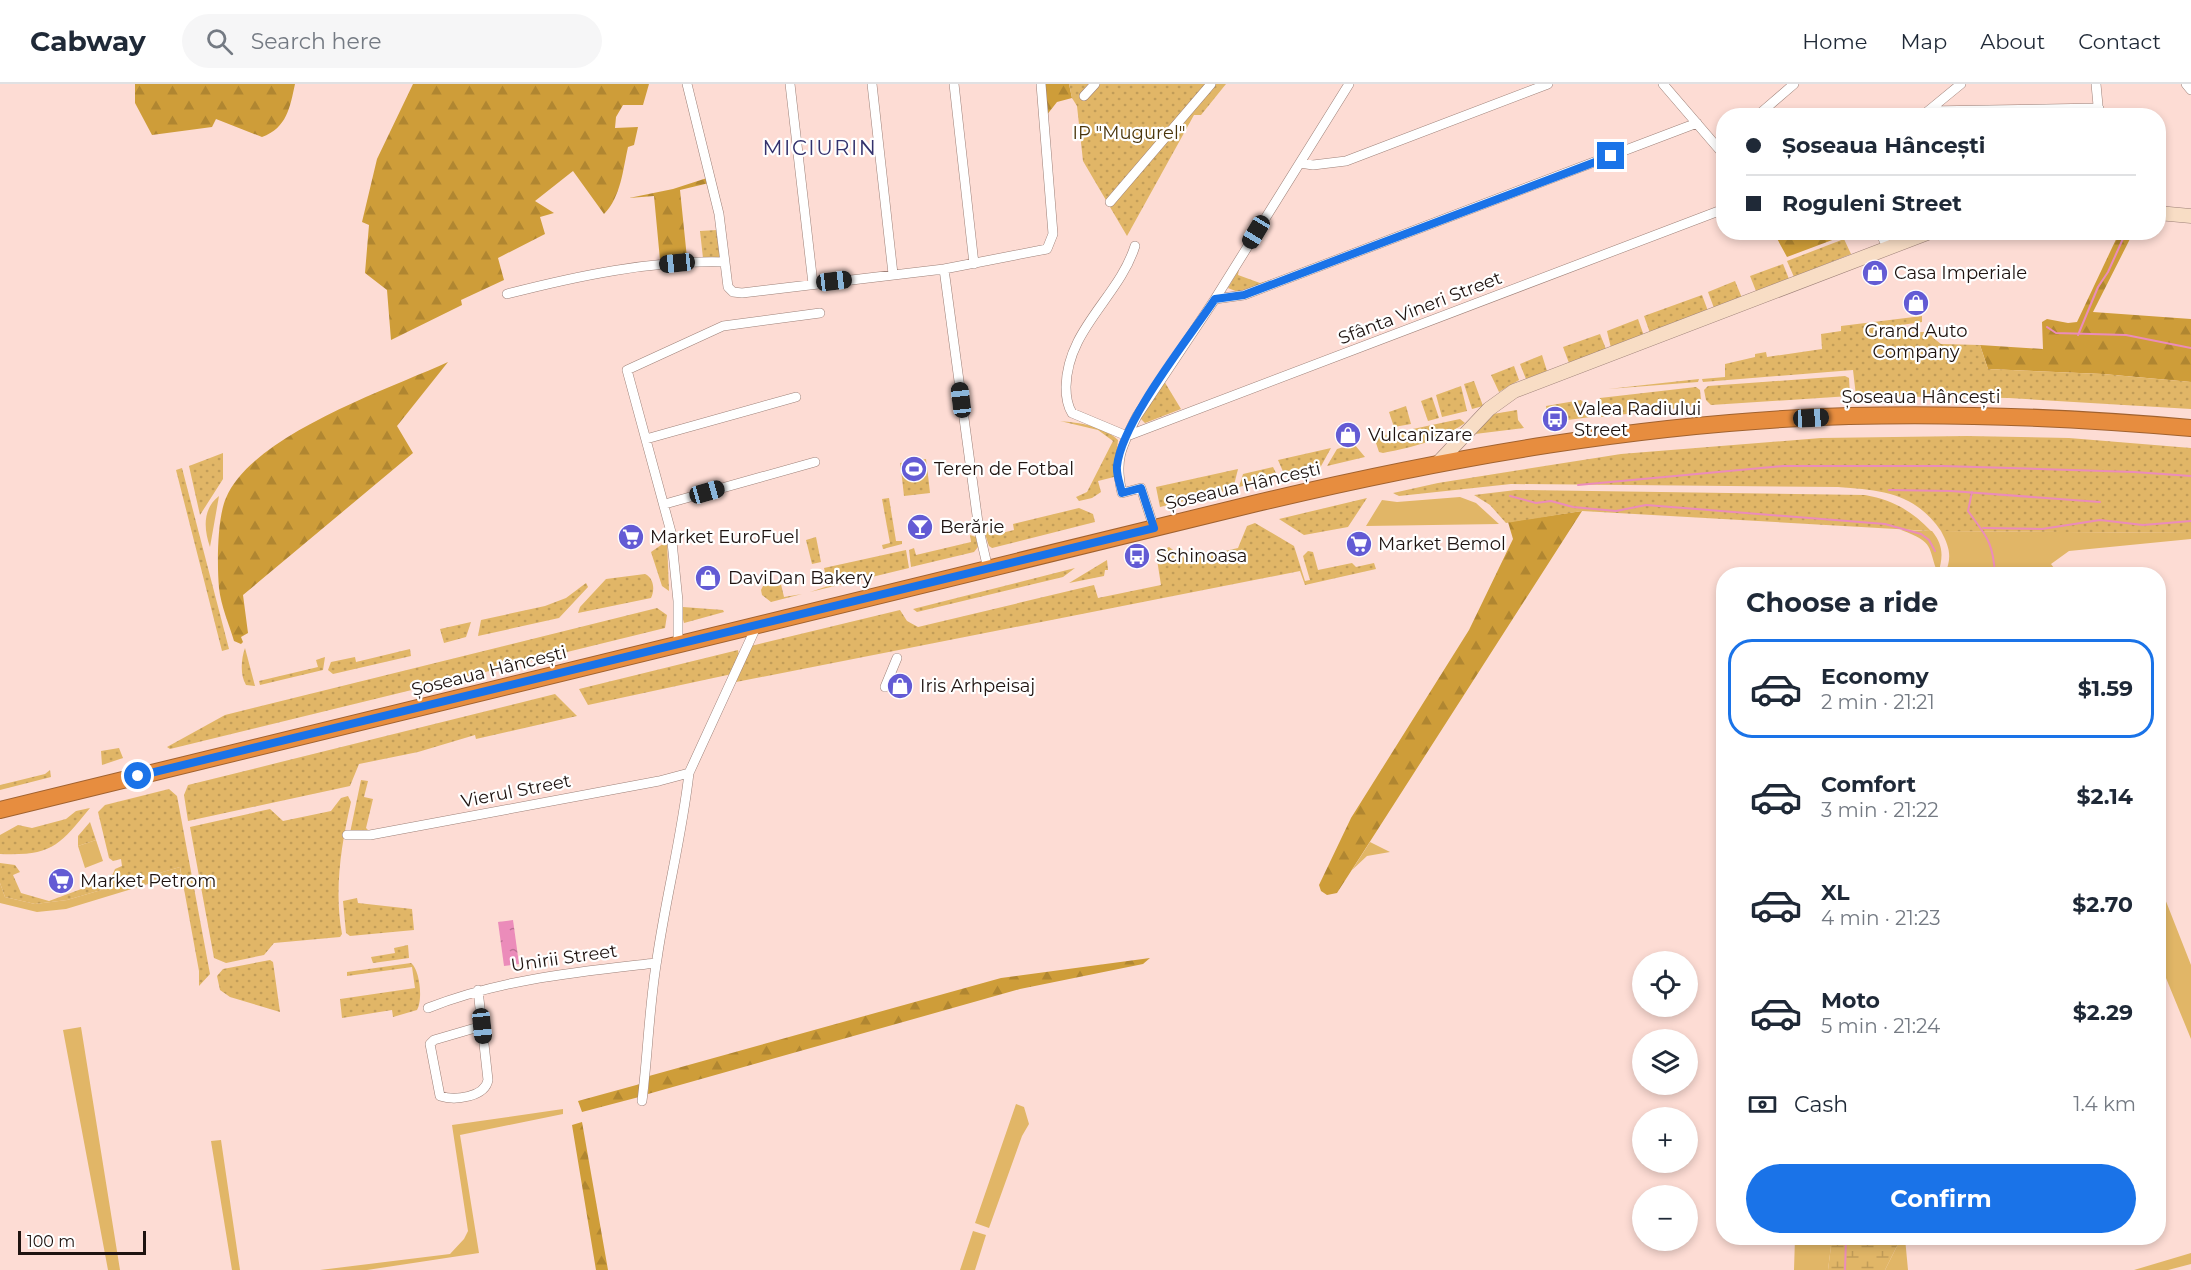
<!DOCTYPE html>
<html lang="en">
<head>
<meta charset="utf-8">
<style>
	body { margin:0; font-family:Montserrat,sans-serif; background:#f6f6f7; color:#1f2937; height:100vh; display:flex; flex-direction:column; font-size:22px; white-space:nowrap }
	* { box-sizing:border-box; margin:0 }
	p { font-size:20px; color:#747a83 }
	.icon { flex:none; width:33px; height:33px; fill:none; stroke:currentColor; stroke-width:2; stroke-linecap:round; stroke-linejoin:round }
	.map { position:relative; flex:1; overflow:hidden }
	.details { position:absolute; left:1716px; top:483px; width:450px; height:678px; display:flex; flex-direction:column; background:#fff; border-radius:24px; box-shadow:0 3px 9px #0003 }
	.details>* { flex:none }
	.guide { position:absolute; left:1716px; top:24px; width:450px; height:132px; border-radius:24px; box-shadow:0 3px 9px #0003; display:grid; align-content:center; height:132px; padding:0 30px; background:#fff }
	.fabs { position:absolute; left:1632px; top:867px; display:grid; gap:12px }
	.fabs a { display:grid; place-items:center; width:66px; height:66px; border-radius:50%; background:#fff; box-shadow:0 3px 9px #0003; font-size:30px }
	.scale { position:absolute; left:18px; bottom:15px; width:128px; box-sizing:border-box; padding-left:6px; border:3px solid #1e1310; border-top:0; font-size:16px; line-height:21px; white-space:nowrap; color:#1e1310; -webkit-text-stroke:4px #fff; paint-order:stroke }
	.end { position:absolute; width:27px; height:27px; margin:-14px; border:8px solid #1a73e8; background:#fff; box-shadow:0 0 0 3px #fff }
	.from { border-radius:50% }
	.car { position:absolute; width:18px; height:36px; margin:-18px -9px; border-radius:8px; box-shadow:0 0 4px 2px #0007; background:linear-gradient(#222 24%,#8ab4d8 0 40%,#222 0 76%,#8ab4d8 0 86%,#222 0) }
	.guide b { display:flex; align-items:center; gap:21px; height:57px; font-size:22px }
	.guide b+b { border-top:2px solid #e0e1e3 }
	.guide i { width:15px; height:15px; background:#1f2937 }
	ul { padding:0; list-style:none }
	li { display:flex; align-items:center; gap:18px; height:99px; margin:0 12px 9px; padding:0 18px; border:3px solid transparent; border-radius:24px }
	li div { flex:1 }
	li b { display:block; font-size:22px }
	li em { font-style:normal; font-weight:700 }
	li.on { border-color:#1a73e8 }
	li>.icon { width:54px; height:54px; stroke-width:1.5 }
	h2 { padding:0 30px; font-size:27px; line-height:72px }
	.pay { display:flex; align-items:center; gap:15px; height:66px; padding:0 30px; font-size:22px }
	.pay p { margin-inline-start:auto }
	.action { display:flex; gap:12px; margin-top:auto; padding:12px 30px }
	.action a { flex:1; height:69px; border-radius:36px; background:#1a73e8; color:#fff; font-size:24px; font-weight:700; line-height:69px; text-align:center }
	header { display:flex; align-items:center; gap:36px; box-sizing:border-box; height:84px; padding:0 30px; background:#fff; border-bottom:2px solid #e0e1e3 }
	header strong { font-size:28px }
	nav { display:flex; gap:33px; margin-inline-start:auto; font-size:21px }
	.search { width:420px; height:54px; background:#f6f6f7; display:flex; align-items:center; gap:15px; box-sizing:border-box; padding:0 21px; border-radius:33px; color:#747a83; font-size:22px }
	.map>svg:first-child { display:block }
	.grass { fill:#e1b667 }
	.forest { fill:url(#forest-firs) }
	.wetland { fill:url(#wetland-marsh) }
	.park { fill:url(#park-dots) }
	.water { fill:url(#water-ripples) }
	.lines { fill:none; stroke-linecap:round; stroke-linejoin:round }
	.stream { stroke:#eb8cba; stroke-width:2 }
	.street-casing { stroke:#9d8078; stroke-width:10 }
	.secondary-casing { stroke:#9d8078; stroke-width:15 }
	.highway-casing { stroke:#a1622f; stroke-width:18 }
	.street { stroke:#fff; stroke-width:9 }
	.secondary { stroke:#f8ddc5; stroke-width:14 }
	.highway { stroke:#e78d3f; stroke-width:16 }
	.route { stroke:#1a73e8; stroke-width:8 }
	.labels { text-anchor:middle; stroke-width:4.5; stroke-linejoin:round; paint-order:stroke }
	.park-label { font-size:18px; fill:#4a350b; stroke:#fff }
	.poi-label { font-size:18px; fill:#1e1310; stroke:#fff; text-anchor:start }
	.street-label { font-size:18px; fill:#1e1310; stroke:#fff }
	.quarter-label { font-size:21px; letter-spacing:1.5px; fill:#34326d; stroke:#fff }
</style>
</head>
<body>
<header>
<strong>Cabway</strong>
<div class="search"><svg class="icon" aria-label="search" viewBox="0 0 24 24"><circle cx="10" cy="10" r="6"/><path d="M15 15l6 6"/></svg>Search here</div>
<nav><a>Home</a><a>Map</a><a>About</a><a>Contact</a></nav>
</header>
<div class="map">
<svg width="2191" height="1186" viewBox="0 0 2191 1186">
	<defs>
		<pattern id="forest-firs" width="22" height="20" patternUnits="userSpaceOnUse" patternTransform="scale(1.5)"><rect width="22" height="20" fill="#ce9d39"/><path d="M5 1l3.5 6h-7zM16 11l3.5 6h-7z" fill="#b08631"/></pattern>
		<pattern id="wetland-marsh" width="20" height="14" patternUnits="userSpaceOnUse" patternTransform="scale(1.5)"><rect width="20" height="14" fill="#e1b667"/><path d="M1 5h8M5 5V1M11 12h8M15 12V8" fill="none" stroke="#c19c58"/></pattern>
		<pattern id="park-dots" width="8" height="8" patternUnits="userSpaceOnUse" patternTransform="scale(1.5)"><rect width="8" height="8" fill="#e1b667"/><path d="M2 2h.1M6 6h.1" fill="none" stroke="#c19c58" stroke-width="1.8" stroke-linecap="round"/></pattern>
		<pattern id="water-ripples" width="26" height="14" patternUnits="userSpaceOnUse" patternTransform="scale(1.5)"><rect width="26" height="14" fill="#eb8cba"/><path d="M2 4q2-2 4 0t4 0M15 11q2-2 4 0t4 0" fill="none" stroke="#be7196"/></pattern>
	</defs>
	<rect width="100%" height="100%" fill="#fddcd4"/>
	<!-- grass -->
	<path class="grass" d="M926,375L928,391L902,394L900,379Z
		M219,412L210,463C204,446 202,425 219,412Z
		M1460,413L1476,419L1499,440L1366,442L1382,416L1397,418Z
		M1901,446L1932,447C1944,462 1943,473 1938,490C1927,463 1936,459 1901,446Z
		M1941,447L2191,449V455L2069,467L2051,480L2057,488L2056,490H1945C1952,473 1950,464 1941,447Z
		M96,756L103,777L85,784L78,762Z
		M1370,758L1390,768L1367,772L1352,786Z
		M180,783L181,790L66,825L37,828L0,819V799L5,813L35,820L67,816Z
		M2158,797L2191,881V955L2159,877Z
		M81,943L120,1186H108L63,946Z
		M1016,1020L1024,1023L1029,1040L1022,1052L989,1144L975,1139Z
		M563,1025V1030L460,1051L479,1169L367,1186H320L450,1170L464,1155L468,1147L452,1041Z
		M221,1056L240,1186H232L211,1057Z
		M973,1147L986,1151L975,1186H960Z
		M1795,1154H1832L1828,1186H1794Z
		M1896,1154H1905L1908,1186H1885L1898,1160Z
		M2191,1169V1180L2168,1186H2134Z"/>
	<!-- forest -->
	<path class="forest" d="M135,0H295C290,23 287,44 262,53L216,35L212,43L152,51L135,19Z
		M413,0H649L643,21H623L616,33L615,44L638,43L634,61L628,63C623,85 621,113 604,130L573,87L535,117L554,129L540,133L545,150L498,174L504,196L461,216L462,221L391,256L387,206L365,189L369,141L362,138L377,75Z
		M1044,0H1069L1072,14L1057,18L1046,32Z
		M707,94L709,99L680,106L687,174L660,176L654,112L629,114L673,105Z
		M1774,149H1842L1843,152L1787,173Z
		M2119,149H2133L2093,228L2191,235V298L2103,290L1988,285L1980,261L2043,265L2042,238L2047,235L2068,239L2077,238Z
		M448,278L397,342L413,369L243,511L248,549L241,553L243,558L241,560L234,557C229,540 221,522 219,504C217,482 217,434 226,414C252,351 389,305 448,278Z
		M1582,427L1337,809L1327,811L1321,807L1319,801L1351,734L1469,546L1513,455L1508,438Z
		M1150,874L1143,880L1020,905L648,1010L649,992L1001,894Z
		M640,1000L639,1013L582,1028L578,1017Z
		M582,1038L608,1186H596L572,1041Z"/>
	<!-- wetland -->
	<path class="wetland" d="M1832,1154H1896L1898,1160L1885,1186H1828Z"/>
	<!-- park -->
	<path class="park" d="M1069,0H1226L1201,31H1194L1127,152L1083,77L1077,22L1072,14Z
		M717,146L720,174H703L700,147Z
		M1844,155L1851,170L1794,193L1787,177Z
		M1783,180L1789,195L1756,207L1750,192Z
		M1239,185L1238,191L1260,199L1280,193L1238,208L1228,204Z
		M1735,197L1742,214L1714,224L1708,208Z
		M1702,211L1708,227L1650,249L1644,232Z
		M1922,232V238L1901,241L1905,248H1932V253L1941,260L1980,261L1988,285L2103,290L2191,298V325L2009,314L1856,312L1853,286L1703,298L1702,295L1725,293V280L1755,273V270L1766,268L1767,273L1822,265L1821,250L1841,247V242Z
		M1638,235L1644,252L1611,264L1607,247Z
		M1600,250L1606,265L1569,279L1563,263Z
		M1542,271L1547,287L1526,295L1520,280Z
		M1514,282L1519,296L1499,308L1491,291Z
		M1845,292L1849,294L1850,312L1711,321L1706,316L1704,306L1708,302Z
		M1699,295L1698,298L1608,305Z
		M1164,297L1181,325L1145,339L1140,334Z
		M1474,297L1483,322L1472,325L1464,300Z
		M1461,302L1467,327L1442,333L1436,311Z
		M1696,303L1700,306L1701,316L1696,322L1601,333L1596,323L1600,314Z
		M1432,313L1439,334L1428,337L1421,317Z
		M1581,316L1588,323L1591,333L1552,338L1548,333L1546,322Z
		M1406,322L1411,340L1394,343L1389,328Z
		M1517,326L1518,336L1524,344L1475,350L1493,330Z
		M1460,335L1465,339C1439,357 1414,363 1383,369L1379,368L1375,356L1380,352Z
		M1060,337C1080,339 1102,341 1118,356L1114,393L1098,397L1101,408L1092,414L1079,417L1076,413L1087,408L1113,357L1098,346Z
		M1967,352L2069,354L2191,364V449L1941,447C1915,409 1882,406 1838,403L1511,400L1399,412L1393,409L1438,399L1621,370L1821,354Z
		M1354,360L1365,373L1327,382L1337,365Z
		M1331,364L1320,384L1285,392L1278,376Z
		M223,369V395L200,431L189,382Z
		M1273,383L1278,393L1239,403L1243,390Z
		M182,384L229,565L222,567L176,386Z
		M1238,385L1233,405L1160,423L1156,403Z
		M928,391L930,409L904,412L902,394Z
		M1516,406L1865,411C1893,416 1912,427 1931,447L1582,427L1506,439L1490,421L1474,411Z
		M889,414L896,457H902V460L883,465L882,461L890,459L882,415Z
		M1367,414L1348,443L1304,451L1279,435Z
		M1079,424L1093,430L1095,438L992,464L989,462L985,450L992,445L993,451L1014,446L1013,440Z
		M1255,439L1294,462L1305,497L1310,496L1303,472L1308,467L1313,468L1318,486L1352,479L1356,483L1374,479L1376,485L1305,501L1300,487L736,598L751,562L900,526L907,537L918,543L1094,501L1098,514L1161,501L1156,469L1169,463L1187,476L1238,464L1247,442Z
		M970,451L976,453L978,463L974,468L911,483L909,466L914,464L916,471L971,458Z
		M816,453L821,478L812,480L806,456Z
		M667,457L669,507L662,502L651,468Z
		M906,466L909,484L810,508L828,502L824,484Z
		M1107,476L1108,486H1105L1104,492L1069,499Z
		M1075,484L1063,493L917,528L913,525Z
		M645,490C654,494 655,506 651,514L578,529L580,523L606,495Z
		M780,496L784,513L802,510L771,518L762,511L761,506L764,500Z
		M586,499L588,503L559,534L478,552L481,536L545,522L566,514Z
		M683,523L723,526L724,528L684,539L681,528Z
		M657,524L667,531L665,544L170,665L167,663L225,631Z
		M471,538L466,553L444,559L440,545Z
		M245,564L255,602L246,601C240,591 241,575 245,564Z
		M410,565L411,572L333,590L328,586L331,578L355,573L356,578Z
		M738,566L739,572L732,590L588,621L579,605Z
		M325,573L323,586L260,601L259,597L318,583L316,576Z
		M555,610L577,632L476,655L475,651L418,668L359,680L350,702L188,737L184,711L188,701Z
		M119,664L123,674L102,681L101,667Z
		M50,686L51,693L0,706V701L45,690Z
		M361,696L368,697L364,713L373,715L366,744L369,747L350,749Z
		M169,705L177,712L210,890L199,902V887L180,783L67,816L35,820L5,813L0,799V779L15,781L20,788L13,791L21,809L49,817L111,794L115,785L122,782L121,775L113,777L109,774L98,728L105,721Z
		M348,712L351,718C341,761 334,807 342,850L340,853L274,859L264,871L226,879L214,874L190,743L270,725L283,737L331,727L341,714Z
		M90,724C59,762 52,772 0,770V751L18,741L32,744L66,735L76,727Z
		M90,738L96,756L78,762V752Z
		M357,814L358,819L412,825L414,846L350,852L346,849L343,817Z
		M408,861L409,874L373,879L371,873L395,869L394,864Z
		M270,876L273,878L280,928L230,913L220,906L217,892L223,885Z
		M411,879C420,886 423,916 417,926L393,933L392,926L342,934L340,915L415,904L412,883L347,892V888Z"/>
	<!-- water -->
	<path class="water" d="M513,836L519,880L504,882L498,838Z"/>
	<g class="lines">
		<!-- stream -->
		<path class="stream" d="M2047,243L2056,249L2126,251L2191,264
			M2078,251L2098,203L2108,188L2126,148
			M1578,401L1783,382H1943L2134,388L2191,392
			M1889,406L1951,407L2100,418
			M1972,408L1968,427C1986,452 1993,457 1995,490
			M1510,412L1536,419L1551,417L1573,423L1616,427L1646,421L1885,440L1921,450L1929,456L1935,467
			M1983,444L2042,445L2100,436L2143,441L2191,437
			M1845,1186L1846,1154"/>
		<!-- street casing -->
		<g class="street-casing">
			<path id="street" d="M687,0L719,130L728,203L733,208L742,209L944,185L1047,165L1053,150L1041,0
				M790,0L813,200
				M872,0L893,190
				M954,0L974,180
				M1663,0L1724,71
				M2096,0L2099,32
				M2186,0L2191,6
				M1084,12L1095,0
				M1928,27L2099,24
				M1757,32L1794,0
				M1922,32L1961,0
				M1300,79L1313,81L1346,77L1548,0
				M1110,118L1211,0
				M1880,148L1887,163
				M1135,162C1119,213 1067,245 1066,303C1066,312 1067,321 1072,329L1127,352L1724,125
				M944,185L979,446L988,485
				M507,210C577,192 652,176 724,178
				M1215,215L1244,211L1697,39
				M646,355L796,313
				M665,420L815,378
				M1154,444L1141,404L1122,409C1114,375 1122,362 1137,332L1215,215L1349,0
				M678,561V517L671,448L627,286L723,242L820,229
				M885,603L897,574
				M347,751H370L659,697L689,689L757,541
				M478,906L488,996C485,1013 455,1017 440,1012L430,960L434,956L482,942
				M428,924C501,895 578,888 656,879
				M642,1017C648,970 649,922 657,875C666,812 682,752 689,689"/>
		</g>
		<!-- secondary casing -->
		<g class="secondary-casing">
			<path id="secondary" d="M2158,129L2191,132
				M1438,379L1489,325L1514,307L1930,148"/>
		</g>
		<!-- highway casing -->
		<g class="highway-casing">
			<path id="highway" d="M0,726L1253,420C1449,373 1648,338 1849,332C1963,329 2077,334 2191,344"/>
		</g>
		<!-- street -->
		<use href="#street" class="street"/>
		<!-- secondary -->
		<use href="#secondary" class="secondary"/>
		<!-- highway -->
		<use href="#highway" class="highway"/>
	</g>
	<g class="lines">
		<!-- route -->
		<path class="route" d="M138,692L1154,444L1141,404L1122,409C1120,400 1116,390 1117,382C1122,337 1189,254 1215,215L1244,211L1611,72"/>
	</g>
	<!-- icons -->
	<defs>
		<g id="shop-disc" transform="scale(1.35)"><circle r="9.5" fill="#635bd4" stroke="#fff"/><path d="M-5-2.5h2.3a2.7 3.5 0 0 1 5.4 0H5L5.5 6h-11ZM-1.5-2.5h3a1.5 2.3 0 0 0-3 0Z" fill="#fff"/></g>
		<g id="bus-disc" transform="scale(1.35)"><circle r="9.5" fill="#635bd4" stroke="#fff"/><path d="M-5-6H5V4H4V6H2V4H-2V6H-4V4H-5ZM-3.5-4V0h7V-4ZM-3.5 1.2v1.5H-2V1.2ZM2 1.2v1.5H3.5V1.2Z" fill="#fff"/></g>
		<g id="stadium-disc" transform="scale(1.35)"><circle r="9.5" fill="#635bd4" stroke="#fff"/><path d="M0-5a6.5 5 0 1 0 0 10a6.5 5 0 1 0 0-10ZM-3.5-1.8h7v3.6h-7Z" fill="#fff"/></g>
		<g id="bar-disc" transform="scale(1.35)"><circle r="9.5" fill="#635bd4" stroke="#fff"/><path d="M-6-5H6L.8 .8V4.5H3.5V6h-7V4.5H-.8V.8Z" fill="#fff"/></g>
		<g id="supermarket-disc" transform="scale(1.35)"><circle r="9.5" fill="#635bd4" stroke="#fff"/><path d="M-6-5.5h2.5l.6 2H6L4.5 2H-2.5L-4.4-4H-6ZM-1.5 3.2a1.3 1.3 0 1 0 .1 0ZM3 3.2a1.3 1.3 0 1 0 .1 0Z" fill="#fff"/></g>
	</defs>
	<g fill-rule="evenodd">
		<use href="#shop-disc" x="1875" y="189"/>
		<use href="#shop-disc" x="1916" y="219"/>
		<use href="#bus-disc" x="1555" y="335"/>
		<use href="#shop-disc" x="1348" y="351"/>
		<use href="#stadium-disc" x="914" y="385"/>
		<use href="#bar-disc" x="920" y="443"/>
		<use href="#supermarket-disc" x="631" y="453"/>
		<use href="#supermarket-disc" x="1359" y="460"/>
		<use href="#bus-disc" x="1137" y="472"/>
		<use href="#shop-disc" x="708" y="494"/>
		<use href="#shop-disc" x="900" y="602"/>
		<use href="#supermarket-disc" x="61" y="797"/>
	</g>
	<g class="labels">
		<!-- park labels -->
		<g class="park-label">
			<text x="1129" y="55">IP "Mugurel"</text>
		</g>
		<!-- poi labels -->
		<g class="poi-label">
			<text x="1894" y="195">Casa Imperiale</text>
			<text x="1916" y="253" text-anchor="middle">Grand Auto<tspan x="1916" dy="21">Company</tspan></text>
			<text x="1574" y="331">Valea Radiului<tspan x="1574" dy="21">Street</tspan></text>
			<text x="1368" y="357">Vulcanizare</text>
			<text x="934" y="391">Teren de Fotbal</text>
			<text x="940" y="449">Berărie</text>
			<text x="650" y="459">Market EuroFuel</text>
			<text x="1378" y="466">Market Bemol</text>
			<text x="1156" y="478">Schinoasa</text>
			<text x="728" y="500">DaviDan Bakery</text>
			<text x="920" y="608">Iris Arhpeisaj</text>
			<text x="80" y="803">Market Petrom</text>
		</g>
		<!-- street labels -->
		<g class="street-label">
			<text transform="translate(1420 224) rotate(-21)" y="6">Sfânta Vineri Street</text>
			<text x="1921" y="319">Șoseaua Hâncești</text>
			<text transform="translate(1243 402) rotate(-13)" y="6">Șoseaua Hâncești</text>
			<text transform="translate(489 587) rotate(-14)" y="6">Șoseaua Hâncești</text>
			<text transform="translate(516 707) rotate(-11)" y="6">Vierul Street</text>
			<text transform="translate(564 874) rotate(-8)" y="6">Unirii Street</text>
		</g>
		<!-- quarter labels -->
		<g class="quarter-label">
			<text x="820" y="71">MICIURIN</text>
		</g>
	</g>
</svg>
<div class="fabs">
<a><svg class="icon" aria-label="locate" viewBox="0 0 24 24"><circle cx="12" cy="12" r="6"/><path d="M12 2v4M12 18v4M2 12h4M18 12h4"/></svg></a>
<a><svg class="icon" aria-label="layers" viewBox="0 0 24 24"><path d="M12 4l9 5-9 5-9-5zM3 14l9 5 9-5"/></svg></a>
<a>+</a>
<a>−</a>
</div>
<div class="scale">100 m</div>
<i class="end from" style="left:138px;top:692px"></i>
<i class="end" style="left:1611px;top:72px"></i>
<i class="car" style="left:1256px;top:148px;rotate:211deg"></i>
<i class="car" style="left:677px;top:179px;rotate:264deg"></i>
<i class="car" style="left:834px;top:197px;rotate:83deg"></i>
<i class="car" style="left:961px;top:316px;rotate:353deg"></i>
<i class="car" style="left:1811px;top:334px;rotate:87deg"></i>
<i class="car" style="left:707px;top:408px;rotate:74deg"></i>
<i class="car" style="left:482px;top:942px;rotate:174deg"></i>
<div class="guide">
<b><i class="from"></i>Șoseaua Hâncești</b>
<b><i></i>Roguleni Street</b>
</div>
<section class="details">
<h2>Choose a ride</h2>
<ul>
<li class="on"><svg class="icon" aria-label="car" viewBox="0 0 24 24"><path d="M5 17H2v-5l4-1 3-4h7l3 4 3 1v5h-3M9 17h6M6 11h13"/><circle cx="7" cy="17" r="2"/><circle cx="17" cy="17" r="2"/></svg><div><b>Economy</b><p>2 min · 21:21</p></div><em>$1.59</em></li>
<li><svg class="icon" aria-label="car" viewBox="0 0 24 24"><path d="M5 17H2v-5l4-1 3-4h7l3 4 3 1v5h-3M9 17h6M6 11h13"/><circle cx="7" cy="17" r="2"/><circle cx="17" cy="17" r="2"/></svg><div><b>Comfort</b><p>3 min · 21:22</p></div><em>$2.14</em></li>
<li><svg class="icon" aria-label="car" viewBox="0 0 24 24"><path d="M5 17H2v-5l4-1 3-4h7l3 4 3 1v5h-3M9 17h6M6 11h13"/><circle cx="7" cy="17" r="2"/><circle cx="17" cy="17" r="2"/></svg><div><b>XL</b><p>4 min · 21:23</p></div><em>$2.70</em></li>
<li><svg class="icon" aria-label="car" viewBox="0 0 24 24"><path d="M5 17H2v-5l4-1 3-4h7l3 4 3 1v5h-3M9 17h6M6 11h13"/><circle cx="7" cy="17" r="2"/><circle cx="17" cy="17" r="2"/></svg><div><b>Moto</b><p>5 min · 21:24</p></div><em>$2.29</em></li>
</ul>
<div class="pay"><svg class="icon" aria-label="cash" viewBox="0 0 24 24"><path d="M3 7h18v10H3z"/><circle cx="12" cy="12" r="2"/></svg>Cash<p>1.4 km</p></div>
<div class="action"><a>Confirm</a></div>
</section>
</div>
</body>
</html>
